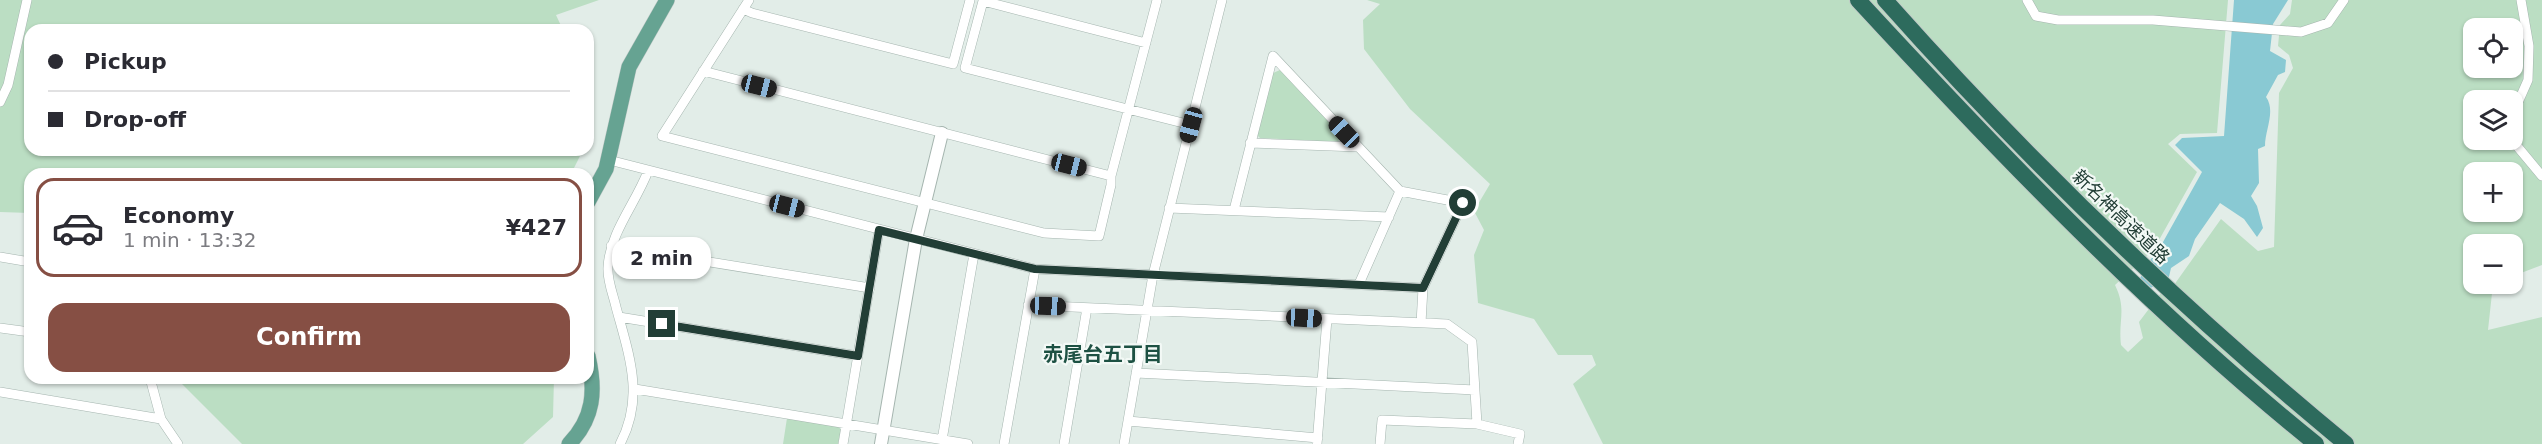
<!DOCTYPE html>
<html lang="en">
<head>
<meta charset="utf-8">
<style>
	body { margin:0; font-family:"DejaVu Sans","Noto Sans JP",sans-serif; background:#f7f7f7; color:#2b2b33; height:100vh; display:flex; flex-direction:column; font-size:22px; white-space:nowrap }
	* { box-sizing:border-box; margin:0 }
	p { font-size:20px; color:#7c7c81 }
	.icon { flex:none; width:33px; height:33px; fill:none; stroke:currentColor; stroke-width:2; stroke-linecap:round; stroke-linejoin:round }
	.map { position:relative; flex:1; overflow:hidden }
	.details { position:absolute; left:24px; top:168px; width:570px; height:216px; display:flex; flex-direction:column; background:#fff; border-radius:18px; box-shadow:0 2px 4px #0004 }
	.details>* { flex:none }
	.top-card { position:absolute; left:24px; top:24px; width:570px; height:132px; border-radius:18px; box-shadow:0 2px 4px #0004; display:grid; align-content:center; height:132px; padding:0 24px; background:#fff }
	.tools { position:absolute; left:2463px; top:18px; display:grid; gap:12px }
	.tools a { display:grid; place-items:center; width:60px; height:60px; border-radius:12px; background:#fff; box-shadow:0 2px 4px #0004; font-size:30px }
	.end { position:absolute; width:27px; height:27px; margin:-14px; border:8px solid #223e36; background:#fff; box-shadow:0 0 0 3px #fff }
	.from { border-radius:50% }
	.bubble { position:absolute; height:42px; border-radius:18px; background:#fff; box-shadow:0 2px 4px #0004; font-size:20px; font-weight:600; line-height:42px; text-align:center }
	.car { position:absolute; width:18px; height:36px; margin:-18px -9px; border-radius:8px; box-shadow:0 0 4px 2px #0007; background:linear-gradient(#222 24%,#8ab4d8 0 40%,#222 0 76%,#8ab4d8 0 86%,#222 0) }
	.top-card b { display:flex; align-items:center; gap:21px; height:57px; font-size:22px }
	.top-card b+b { border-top:2px solid #e1e1e2 }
	.top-card i { width:15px; height:15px; background:#2b2b33 }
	ul { padding:10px 0 0; list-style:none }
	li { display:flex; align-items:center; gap:18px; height:99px; margin:0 12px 9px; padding:0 12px; border:3px solid transparent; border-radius:18px }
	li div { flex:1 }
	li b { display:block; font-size:22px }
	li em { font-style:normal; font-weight:600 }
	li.active { border-color:#864f44 }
	li>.icon { width:54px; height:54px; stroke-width:1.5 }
	.primary-button { display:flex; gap:12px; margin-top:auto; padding:12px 24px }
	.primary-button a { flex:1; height:69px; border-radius:18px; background:#864f44; color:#fff; font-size:24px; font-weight:600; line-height:69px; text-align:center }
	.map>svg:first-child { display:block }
	.green { fill:#bbdec3; fill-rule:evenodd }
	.water { fill:#89c9d3 }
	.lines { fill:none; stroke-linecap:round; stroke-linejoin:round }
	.minor-casing { stroke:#a5b5af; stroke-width:10 }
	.tertiary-casing { stroke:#a5b5af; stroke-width:14 }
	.primary-casing { stroke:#c1c9c7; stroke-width:16 }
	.motorway-casing { stroke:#c1c9c7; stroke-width:18 }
	.minor { stroke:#fff; stroke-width:9 }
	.tertiary { stroke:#fff; stroke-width:12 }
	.primary { stroke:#66a392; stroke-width:15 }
	.motorway { stroke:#2d6b5d; stroke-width:16 }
	.route { stroke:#223e36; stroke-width:8 }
	.labels { text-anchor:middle; stroke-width:4.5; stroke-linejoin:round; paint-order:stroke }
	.street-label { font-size:18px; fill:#223e36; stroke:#f3f9f6 }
	.neighbourhood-label { font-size:20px; font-weight:bold; fill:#1d5143; stroke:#f3f9f6 }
</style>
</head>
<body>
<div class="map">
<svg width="2542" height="444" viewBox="0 0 2542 444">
	<rect width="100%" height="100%" fill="#e2ede8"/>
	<!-- green -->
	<path class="green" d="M0,0H599L556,15L563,30H30V150H583L571,174H30V213L0,212Z
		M1367,0H2228L2217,133L2180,134L2168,144L2197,172L2154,249L2115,285C2127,310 2118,319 2121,345L2128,352L2143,338L2139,322L2164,289L2174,285L2221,219L2258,251L2274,247L2279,93L2293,68L2289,55L2278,46L2280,25L2290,14L2292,0H2542V265L2513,276L2512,244H2474V284H2493L2488,330L2542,317V444H1603L1573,384L1596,365L1592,355H1558L1534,319L1478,303L1474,255L1484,230L1474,211L1490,184L1410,109L1364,49L1363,20L1380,4ZM2474,28H2512V68H2474ZM2474,100H2512V140H2474ZM2474,172H2512V212H2474Z
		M1280,70L1341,134L1338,142L1260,138L1257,135L1273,73Z
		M176,378H554L553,417L523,444H242Z
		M787,418L839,427L841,430L838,444H783Z"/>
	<!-- water -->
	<path class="water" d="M2234,0H2288L2273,24L2270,51L2286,60L2285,72L2278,75L2266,97C2276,111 2265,130 2265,146L2258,149L2259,183L2251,196L2257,206L2263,228L2257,237L2244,219L2220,203L2195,239L2189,256L2171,268L2168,281L2135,294L2144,267L2158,251L2202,172L2175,145L2182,138L2224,136Z"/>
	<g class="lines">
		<!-- minor casing -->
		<g class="minor-casing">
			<path id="minor" d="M749,0L662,136L1044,233L1099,236L1111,185V176L1157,0
				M2027,0L2036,16L2058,20H2153L2301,32L2328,23L2344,0
				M743,9L752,13L953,64L970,0
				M1146,43L983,1L965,68L1191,125
				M1273,56L1400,191L1359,284
				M703,71L1111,176
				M0,102L8,85L27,0
				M2512,116L2528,80L2529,46L2521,0
				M2512,140L2542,176
				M1250,143L1358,147
				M609,160L1035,269L1423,288L1421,323
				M1400,191L1463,203L1423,288
				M1169,208L1389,217
				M1234,210L1273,56
				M611,246L870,288
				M0,257L30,262
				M1028,305L1447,324L1472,342L1477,424
				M619,317L858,356
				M0,328L30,332
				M1136,373L1475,390
				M150,378L161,419L178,444
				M635,389L968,444
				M0,392L161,419
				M1128,421L1318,438
				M942,440L974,254
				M620,444C645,397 629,355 616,307C613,294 607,280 608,267C610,232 636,203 648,171
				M843,444L879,230
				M1004,444L1035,269
				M1064,444L1087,308
				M1124,444L1153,275L1222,0
				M1317,444L1327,319
				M1380,444L1382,420L1477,424L1520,434L1518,444"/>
		</g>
		<!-- tertiary casing -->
		<g class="tertiary-casing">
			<path id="tertiary" d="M881,444L916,239L942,133"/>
		</g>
		<!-- primary casing -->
		<g class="primary-casing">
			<path id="primary" d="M588,202L606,169L629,67L667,0
				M569,444C594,418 596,391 588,356"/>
		</g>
		<!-- motorway casing -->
		<g class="motorway-casing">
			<path id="motorway" d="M1858,0C2002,156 2151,311 2316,444
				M1885,0C2027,160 2181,308 2346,444"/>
		</g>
		<!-- minor -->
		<use href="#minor" class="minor"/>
		<!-- tertiary -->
		<use href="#tertiary" class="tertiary"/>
		<!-- primary -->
		<use href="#primary" class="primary"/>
		<!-- motorway -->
		<use href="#motorway" class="motorway"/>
	</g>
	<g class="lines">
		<!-- route -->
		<path class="route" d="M662,324L858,356L879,230L1035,269L1423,288L1463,203"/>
	</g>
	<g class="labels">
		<!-- street labels -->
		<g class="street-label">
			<text transform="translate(2121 217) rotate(44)" y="6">新名神高速道路</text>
		</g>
		<!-- neighbourhood labels -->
		<g class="neighbourhood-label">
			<text x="1103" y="361">赤尾台五丁目</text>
		</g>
	</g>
</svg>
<div class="tools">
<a><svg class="icon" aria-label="locate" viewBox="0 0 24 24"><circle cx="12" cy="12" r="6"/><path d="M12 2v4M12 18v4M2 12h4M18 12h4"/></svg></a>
<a><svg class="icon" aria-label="layers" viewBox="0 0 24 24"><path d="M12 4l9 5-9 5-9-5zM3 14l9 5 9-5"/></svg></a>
<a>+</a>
<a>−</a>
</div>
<i class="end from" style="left:1463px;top:203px"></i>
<i class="end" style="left:662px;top:324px"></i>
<div class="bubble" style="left:612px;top:237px;width:99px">2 min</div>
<i class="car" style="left:759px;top:86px;rotate:104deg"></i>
<i class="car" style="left:1191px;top:125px;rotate:195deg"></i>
<i class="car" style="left:1344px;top:132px;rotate:316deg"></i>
<i class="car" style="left:1069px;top:165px;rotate:104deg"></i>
<i class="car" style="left:787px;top:206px;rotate:104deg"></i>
<i class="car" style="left:1048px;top:306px;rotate:92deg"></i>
<i class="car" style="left:1304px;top:318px;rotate:93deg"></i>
<div class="top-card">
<b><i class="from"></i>Pickup</b>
<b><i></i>Drop-off</b>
</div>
<section class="details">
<ul>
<li class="active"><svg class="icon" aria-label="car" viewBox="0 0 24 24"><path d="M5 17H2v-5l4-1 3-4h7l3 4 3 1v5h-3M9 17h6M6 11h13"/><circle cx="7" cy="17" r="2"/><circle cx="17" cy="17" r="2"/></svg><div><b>Economy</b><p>1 min · 13:32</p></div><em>¥427</em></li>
</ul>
<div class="primary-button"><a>Confirm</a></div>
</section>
</div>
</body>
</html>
